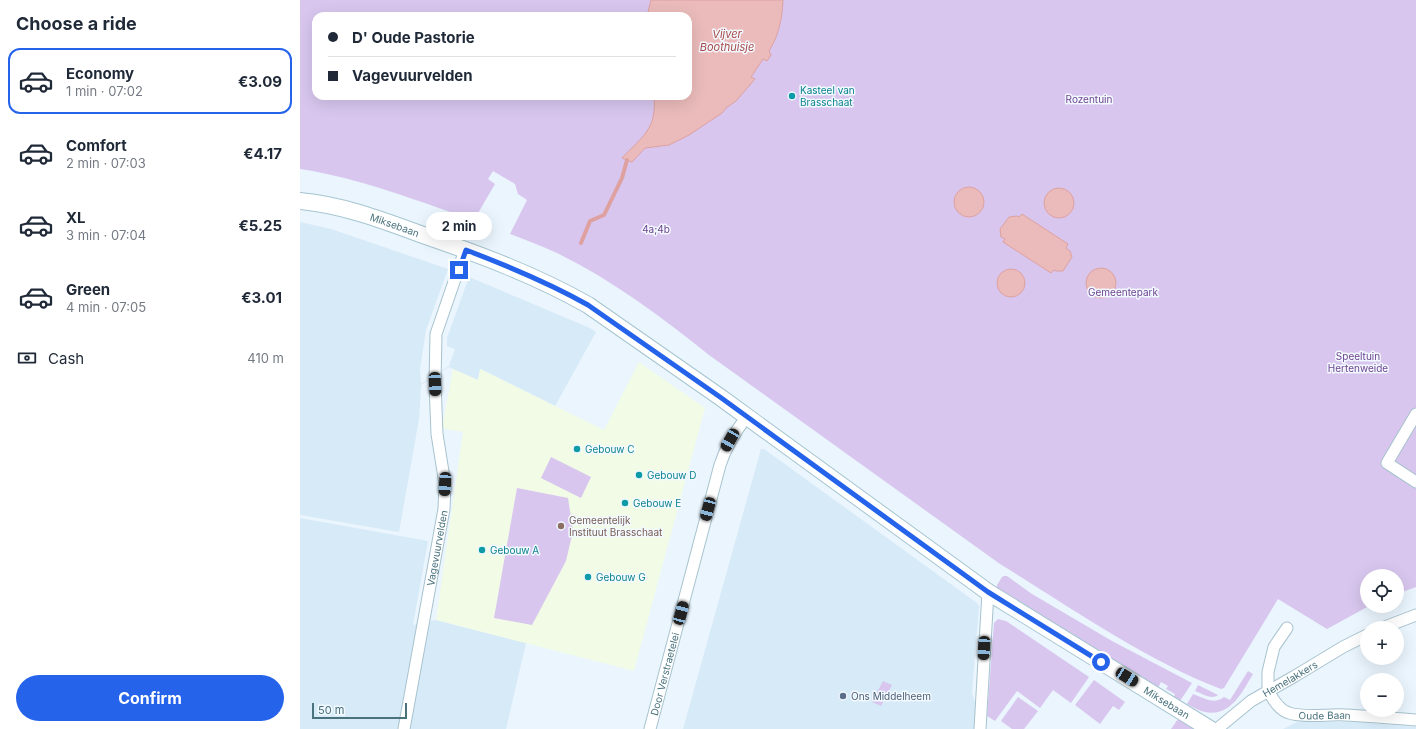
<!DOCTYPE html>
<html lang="en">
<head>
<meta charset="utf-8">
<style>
	body { margin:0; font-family:Inter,sans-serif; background:#f6f6f7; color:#1f2937; height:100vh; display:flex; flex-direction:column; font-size:15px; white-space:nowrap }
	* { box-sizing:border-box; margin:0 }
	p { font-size:13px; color:#747a83 }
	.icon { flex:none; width:22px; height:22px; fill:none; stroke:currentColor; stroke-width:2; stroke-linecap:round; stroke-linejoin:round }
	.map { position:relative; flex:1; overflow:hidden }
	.side { display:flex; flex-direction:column; background:#fff; width:300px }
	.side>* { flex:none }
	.top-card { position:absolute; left:12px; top:12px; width:380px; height:88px; border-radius:12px; box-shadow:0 4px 16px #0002; display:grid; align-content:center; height:88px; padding:0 16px; background:#fff }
	.buttons { position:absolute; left:1060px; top:569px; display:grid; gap:8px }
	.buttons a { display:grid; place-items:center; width:44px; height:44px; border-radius:50%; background:#fff; box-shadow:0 4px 16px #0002; font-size:20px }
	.scale { position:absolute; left:12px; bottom:10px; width:95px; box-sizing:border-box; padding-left:4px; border:2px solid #49727d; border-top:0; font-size:11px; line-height:14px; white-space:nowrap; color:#49727d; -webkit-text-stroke:3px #f2f9ff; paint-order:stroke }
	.end { position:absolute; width:18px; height:18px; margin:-9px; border:5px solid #2563eb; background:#fff; box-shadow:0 0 0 2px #fff }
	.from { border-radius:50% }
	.bubble { position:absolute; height:28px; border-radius:14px; background:#fff; box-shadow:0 4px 16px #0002; font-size:13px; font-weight:700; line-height:28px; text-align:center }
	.car { position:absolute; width:12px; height:24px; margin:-12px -6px; border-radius:5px; box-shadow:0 0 3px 1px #0007; background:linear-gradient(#222 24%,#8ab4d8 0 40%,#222 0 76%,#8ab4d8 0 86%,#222 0) }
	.top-card b { display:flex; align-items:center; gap:14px; height:38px; font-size:15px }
	.top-card b+b { border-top:1px solid #e0e1e3 }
	.top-card i { width:10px; height:10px; background:#1f2937 }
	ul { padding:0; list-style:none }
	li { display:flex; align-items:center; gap:12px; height:66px; margin:0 8px 6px; padding:0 8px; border:2px solid transparent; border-radius:12px }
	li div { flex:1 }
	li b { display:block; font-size:15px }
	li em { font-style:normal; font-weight:700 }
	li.on { border-color:#2563eb }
	li>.icon { width:36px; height:36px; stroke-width:1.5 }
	h2 { padding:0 16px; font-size:18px; line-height:48px }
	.pay { display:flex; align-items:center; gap:10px; height:44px; padding:0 16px; font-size:15px }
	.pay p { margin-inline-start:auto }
	.button { display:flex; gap:8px; margin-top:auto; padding:8px 16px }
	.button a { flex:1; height:46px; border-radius:24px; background:#2563eb; color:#fff; font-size:16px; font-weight:700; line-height:46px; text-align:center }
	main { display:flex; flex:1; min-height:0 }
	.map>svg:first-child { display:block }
	.residential { fill:#d7eaf7 }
	.education { fill:#f1fbe6 }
	.green { fill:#d8c6ee; fill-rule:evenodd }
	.water { fill:#ebbbbb; stroke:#dea1a0 }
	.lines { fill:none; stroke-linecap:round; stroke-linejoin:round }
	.stream { stroke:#dea1a0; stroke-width:4 }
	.street-casing { stroke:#a8c3ce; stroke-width:13 }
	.secondary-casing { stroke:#a6c5d1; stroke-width:18 }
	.street { stroke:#fff; stroke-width:11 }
	.secondary { stroke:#fff; stroke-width:16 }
	.route { stroke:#2563eb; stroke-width:5 }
	.culture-dot { fill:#0f9aa8; stroke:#f2f9ff; stroke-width:1.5 }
	.education-dot { fill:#8d6e63; stroke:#f2f9ff; stroke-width:1.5 }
	.service-dot { fill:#5c6f8a; stroke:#f2f9ff; stroke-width:1.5 }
	.labels { text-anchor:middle; stroke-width:3; stroke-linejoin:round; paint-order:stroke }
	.culture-label { font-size:10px; fill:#0d838f; stroke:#f2f9ff; text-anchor:start }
	.park-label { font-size:10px; fill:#6f4590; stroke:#f2f9ff }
	.street-label { font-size:10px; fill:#49727d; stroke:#f2f9ff }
	.education-label { font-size:10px; fill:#785e54; stroke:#f2f9ff; text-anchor:start }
	.service-label { font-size:10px; fill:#4e5e75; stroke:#f2f9ff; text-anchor:start }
	.water-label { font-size:11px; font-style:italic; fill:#a94b48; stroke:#f2f9ff }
</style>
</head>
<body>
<main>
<section class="side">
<h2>Choose a ride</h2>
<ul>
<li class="on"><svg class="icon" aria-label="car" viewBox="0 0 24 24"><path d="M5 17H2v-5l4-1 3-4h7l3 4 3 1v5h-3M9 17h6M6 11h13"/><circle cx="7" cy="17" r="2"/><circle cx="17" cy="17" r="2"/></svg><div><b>Economy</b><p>1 min · 07:02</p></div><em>€3.09</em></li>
<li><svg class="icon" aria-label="car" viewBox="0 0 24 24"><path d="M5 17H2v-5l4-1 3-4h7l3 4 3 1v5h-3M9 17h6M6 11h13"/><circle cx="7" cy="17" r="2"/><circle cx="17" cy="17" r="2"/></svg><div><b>Comfort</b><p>2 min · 07:03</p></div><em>€4.17</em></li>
<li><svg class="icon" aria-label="car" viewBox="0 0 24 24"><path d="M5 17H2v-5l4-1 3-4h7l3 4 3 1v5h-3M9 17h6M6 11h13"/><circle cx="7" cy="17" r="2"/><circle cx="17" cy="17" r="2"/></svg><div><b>XL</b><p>3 min · 07:04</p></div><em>€5.25</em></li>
<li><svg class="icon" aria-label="car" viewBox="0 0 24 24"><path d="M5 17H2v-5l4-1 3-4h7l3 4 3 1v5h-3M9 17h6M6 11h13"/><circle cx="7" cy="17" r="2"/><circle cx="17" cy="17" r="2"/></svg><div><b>Green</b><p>4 min · 07:05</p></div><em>€3.01</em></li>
</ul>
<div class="pay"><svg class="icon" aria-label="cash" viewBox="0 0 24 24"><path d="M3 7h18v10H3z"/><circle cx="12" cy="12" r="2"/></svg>Cash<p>410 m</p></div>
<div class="button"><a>Confirm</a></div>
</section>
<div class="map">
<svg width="1116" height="729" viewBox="0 0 1116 729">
	<rect width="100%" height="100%" fill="#eaf5fe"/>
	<!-- residential -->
	<path class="residential" d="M0,222L31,229L148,269L126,330L120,369L121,384L149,366L155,349L147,346V338L169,277L290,328L296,332L255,406L181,369L178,380L149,367L121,385L119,419L99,532L0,515Z
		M461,449H464L677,603L679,606L672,693L683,729H383Z
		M0,518L128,541L113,625L136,620L226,643L206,729H0Z
		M997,722H1058L1116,727V729H983Z"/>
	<!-- education -->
	<path class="education" d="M339,362L405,408L334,671L136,620L163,432L142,428L153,369L178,380L180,369L304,430Z"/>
	<!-- green -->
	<path class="green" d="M0,0H1116V587L1097,594V576H1067V606H1069L1027,629L978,599L924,688L921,689C842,658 772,608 700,564L409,355C362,317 312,280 257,253C242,246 226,240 210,234L227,200L218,194L215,184L193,171L188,179L195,184L174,220C117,201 60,178 0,169ZM16,16H388V96H16Z
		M251,457L291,477L281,498L241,478Z
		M217,488L268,498L273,531L266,561L232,625L194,618Z
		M704,576H707L732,594L812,641L892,683L880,701L874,697L875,694L866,689L868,686L861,682L858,688L700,590L697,588V585L702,577Z
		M698,619L706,621L789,677L771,703L753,690L740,708L717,691L695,721L687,716L694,623Z
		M948,671L953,674C942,692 931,717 905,712C899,711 893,707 887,704L893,694C904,698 914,705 924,697L930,700Z
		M794,680L825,702L819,710L813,706L800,724L775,705Z
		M583,681L592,685L581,706L572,702Z
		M898,685L918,695C911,700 903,694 895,691Z
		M718,697L738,711L724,729H712L701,721Z
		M878,719L895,729H871Z"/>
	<!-- water -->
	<path class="water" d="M351,0H483C482,19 479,35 469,51L471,55L467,61L463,59L451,77L455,79L436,101L426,108L422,113L389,135L369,145L345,148L332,162L322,158C343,136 357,129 354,96H388V16H347Z
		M654 202a15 15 0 1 1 30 0a15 15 0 1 1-30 0Z
		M744 203a15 15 0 1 1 30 0a15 15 0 1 1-30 0Z
		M722,214L768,244L766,248L770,251L772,257L763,271H756L754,270L751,273L703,242L705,239L701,237L700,229L709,217L717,216L719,217Z
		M786 283a15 15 0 1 1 30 0a15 15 0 1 1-30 0Z
		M697 283a14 14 0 1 1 28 0a14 14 0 1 1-28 0Z"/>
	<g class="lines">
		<!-- stream -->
		<path class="stream" d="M281,243L290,221L304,215L322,178L327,160"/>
		<!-- street casing -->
		<g class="street-casing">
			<g id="street">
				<path d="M1116,414L1087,463L1116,482"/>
				<path d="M1082,628L1116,615"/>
				<path id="s1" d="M968,691C973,699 979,710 989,713C1003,718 1029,714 1045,715C1068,716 1092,718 1116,720"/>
				<path d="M968,691V672L974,647L987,628"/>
				<path id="s2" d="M104,729L144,509L145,484L137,434L135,383L136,334L165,250"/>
				<path id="s3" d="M350,729L420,465C426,446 435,432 447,416"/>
				<path d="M680,729L688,592"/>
				<path id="s4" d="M917,729L951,701L995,676L1043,647L1067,635"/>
			</g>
		</g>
		<!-- secondary casing -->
		<g class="secondary-casing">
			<g id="secondary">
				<path id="s5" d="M0,201C43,205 82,220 123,235C181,255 235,275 288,305L420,397L688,592L910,729"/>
			</g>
		</g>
		<!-- street -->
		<use href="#street" class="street"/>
		<!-- secondary -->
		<use href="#secondary" class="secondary"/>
	</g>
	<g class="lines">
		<!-- route -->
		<path class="route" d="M159,270L166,250C208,266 249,283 288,305L420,397L688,592L801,662"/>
	</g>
	<!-- markers -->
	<g class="culture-dot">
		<circle cx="492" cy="96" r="4"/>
		<circle cx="277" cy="449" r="4"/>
		<circle cx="339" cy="475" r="4"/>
		<circle cx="325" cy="503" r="4"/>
		<circle cx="182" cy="550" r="4"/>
		<circle cx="288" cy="577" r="4"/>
	</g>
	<circle class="education-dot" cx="261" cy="526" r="4"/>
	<circle class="service-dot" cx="543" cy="696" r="4"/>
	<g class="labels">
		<!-- culture labels -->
		<g class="culture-label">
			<text x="500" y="94">Kasteel van<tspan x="500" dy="12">Brasschaat</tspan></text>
			<text x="285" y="453">Gebouw C</text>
			<text x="347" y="479">Gebouw D</text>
			<text x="333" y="507">Gebouw E</text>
			<text x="190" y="554">Gebouw A</text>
			<text x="296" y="581">Gebouw G</text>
		</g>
		<!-- park labels -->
		<g class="park-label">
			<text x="789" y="103">Rozentuin</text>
			<text x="356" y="233">4a;4b</text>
			<text x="823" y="296">Gemeentepark</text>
			<text x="1058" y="360">Speeltuin<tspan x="1058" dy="12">Hertenweide</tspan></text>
		</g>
		<!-- street labels -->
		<g class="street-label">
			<text dy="4" stroke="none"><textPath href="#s5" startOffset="98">Miksebaan</textPath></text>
			<text dy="4" stroke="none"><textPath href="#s2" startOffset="184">Vagevuurvelden</textPath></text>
			<text dy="4" stroke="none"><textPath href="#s3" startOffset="57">Door Verstraetelei</textPath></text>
			<text dy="4" stroke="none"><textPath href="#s4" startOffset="89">Hemelakkers</textPath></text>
			<text dy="4" stroke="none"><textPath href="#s5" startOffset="1010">Miksebaan</textPath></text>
			<text dy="4" stroke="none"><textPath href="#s1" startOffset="67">Oude Baan</textPath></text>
		</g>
		<!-- education labels -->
		<g class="education-label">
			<text x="269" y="524">Gemeentelijk<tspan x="269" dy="12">Instituut Brasschaat</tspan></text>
		</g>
		<!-- service labels -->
		<g class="service-label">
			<text x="551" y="700">Ons Middelheem</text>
		</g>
		<!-- water labels -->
		<g class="water-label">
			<text x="427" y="38">Vijver<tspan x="427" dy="13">Boothuisje</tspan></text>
		</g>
	</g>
</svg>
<div class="buttons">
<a><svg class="icon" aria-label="locate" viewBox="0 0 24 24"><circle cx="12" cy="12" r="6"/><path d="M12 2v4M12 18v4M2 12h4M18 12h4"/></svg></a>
<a>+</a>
<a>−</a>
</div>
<div class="scale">50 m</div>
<i class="end from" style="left:801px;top:662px"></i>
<i class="end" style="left:159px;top:270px"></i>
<div class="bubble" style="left:126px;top:212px;width:66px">2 min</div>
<i class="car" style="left:135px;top:384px;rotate:178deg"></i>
<i class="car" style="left:430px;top:440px;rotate:210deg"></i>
<i class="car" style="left:145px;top:484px;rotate:183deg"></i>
<i class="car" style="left:408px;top:509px;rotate:195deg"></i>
<i class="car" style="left:381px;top:613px;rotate:15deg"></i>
<i class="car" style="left:684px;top:648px;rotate:183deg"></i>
<i class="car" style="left:827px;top:677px;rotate:122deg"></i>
<div class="top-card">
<b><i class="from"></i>D' Oude Pastorie</b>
<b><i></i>Vagevuurvelden</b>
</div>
</div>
</main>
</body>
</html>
